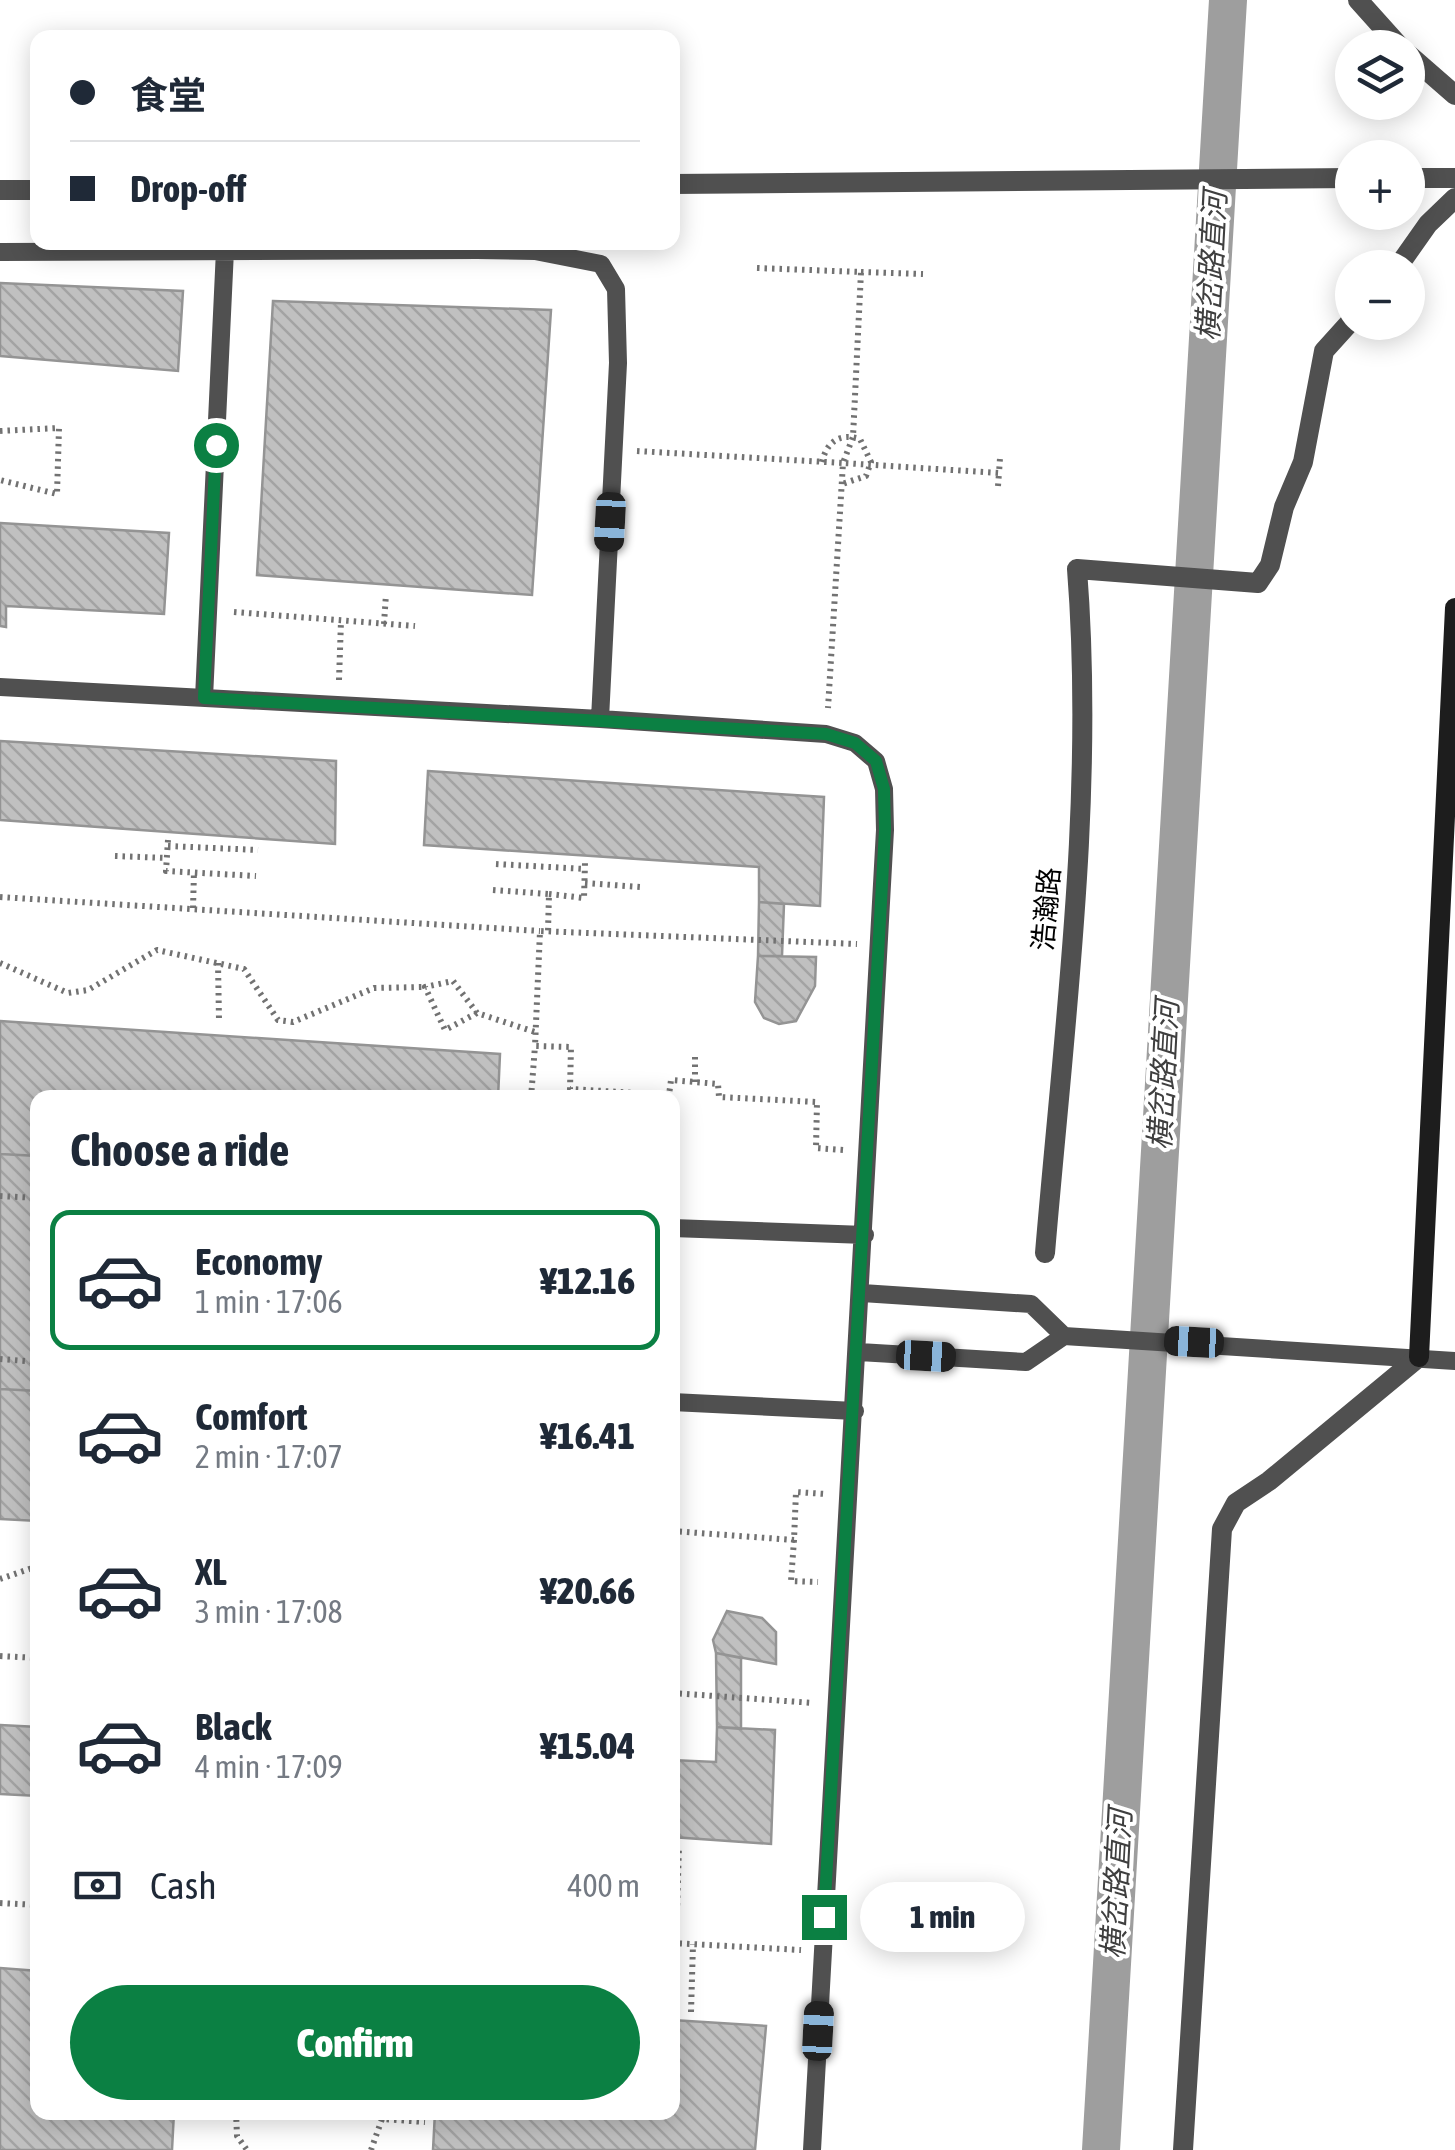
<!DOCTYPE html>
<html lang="en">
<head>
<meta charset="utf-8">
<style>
	body { margin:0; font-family:"Asap Condensed","Noto Sans SC",sans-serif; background:#f2f2f3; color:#1f2937; height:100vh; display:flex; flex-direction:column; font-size:38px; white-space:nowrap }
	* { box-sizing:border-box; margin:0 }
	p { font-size:32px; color:#747a83 }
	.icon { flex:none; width:55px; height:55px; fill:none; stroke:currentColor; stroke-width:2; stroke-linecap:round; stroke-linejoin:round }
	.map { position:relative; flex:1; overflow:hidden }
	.details { position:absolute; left:30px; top:1090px; width:650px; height:1030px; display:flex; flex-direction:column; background:#fff; border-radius:20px; box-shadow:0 5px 25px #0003 }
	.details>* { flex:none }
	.hud { position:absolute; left:30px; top:30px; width:650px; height:220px; border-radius:20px; box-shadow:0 5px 25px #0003; display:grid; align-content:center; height:220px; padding:0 40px; background:#fff }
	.tools { position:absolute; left:1335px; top:30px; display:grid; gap:20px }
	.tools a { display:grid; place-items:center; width:90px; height:90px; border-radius:50%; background:#fff; box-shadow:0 5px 25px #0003; font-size:50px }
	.end { position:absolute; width:45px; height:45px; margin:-22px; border:12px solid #0b8043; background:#fff; box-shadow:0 0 0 5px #fff }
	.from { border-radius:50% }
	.bubble { position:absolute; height:70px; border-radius:35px; background:#fff; box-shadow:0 5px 25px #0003; font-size:32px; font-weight:800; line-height:70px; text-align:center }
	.car { position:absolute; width:30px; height:60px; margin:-30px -15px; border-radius:12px; box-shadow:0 0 8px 2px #0007; background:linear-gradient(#222 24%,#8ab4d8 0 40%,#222 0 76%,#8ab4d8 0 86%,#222 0) }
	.hud b { display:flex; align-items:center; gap:35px; height:95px; font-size:38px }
	.hud b+b { border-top:2px solid #e0e1e3 }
	.hud i { width:25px; height:25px; background:#1f2937 }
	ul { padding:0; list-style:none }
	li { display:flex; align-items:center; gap:30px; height:140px; margin:0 20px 15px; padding:0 20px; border:5px solid transparent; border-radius:20px }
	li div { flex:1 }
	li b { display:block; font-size:38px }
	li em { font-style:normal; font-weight:800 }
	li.selected { border-color:#0b8043 }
	li>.icon { width:90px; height:90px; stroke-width:1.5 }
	h2 { padding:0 40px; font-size:45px; line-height:120px }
	.pay { display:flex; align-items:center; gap:25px; height:110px; padding:0 40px; font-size:38px }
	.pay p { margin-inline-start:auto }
	.button { display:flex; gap:20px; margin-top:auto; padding:20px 40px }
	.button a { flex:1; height:115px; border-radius:60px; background:#0b8043; color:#fff; font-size:40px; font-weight:800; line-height:115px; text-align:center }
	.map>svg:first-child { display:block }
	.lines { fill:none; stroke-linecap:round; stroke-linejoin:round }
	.canal { stroke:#9e9e9e; stroke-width:38 }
	.building { fill:url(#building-back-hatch); stroke:#949494; stroke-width:2.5 }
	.path { stroke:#727272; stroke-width:6; stroke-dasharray:2.5 5; stroke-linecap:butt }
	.lane { stroke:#505050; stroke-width:18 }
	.street { stroke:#505050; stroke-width:20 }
	.secondary { stroke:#1d1d1d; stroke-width:20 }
	.route { stroke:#0b8043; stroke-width:12 }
	.labels { text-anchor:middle; stroke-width:8; stroke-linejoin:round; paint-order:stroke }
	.street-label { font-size:28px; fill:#000; stroke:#fff }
	.water-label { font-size:30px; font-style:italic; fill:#3f3f3f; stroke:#fff }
</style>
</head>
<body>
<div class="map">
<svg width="1455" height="2150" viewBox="0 0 1455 2150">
	<defs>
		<pattern id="building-back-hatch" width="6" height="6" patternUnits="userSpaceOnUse" patternTransform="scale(2.5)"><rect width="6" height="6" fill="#c0c0c0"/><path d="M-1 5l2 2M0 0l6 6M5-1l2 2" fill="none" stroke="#a3a3a3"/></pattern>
	</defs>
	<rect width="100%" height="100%" fill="#fff"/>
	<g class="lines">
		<!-- canal -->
		<path class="canal" d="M1101,2150L1228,0"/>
	</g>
	<!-- building -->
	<path class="building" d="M0,283L183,291L178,371L0,356Z
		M273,301L551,310L532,595L257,575Z
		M0,523L169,533L164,614L6,606V627L0,626Z
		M0,741L336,761L335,844L0,820Z
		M428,771L824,797L820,906L759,902V867L424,845Z
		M759,902L784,904L782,956H758Z
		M758,956L816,957L815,986L796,1021L779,1024L764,1018L755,1002Z
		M0,1021L500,1054L498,1098H38V1156L0,1154Z
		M0,1154L38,1156L37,1391L0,1389Z
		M0,1389L38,1391V1521L0,1519Z
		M727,1611L762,1618L776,1632V1664L716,1653L713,1640Z
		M716,1653L741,1658V1729L717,1727Z
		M0,1725L38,1727V1796L0,1794Z
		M717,1727L775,1730L771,1844L672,1837V1760L716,1762Z
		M0,1968L38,1971V2112H174L172,2150H0Z
		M672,2020L766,2026L755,2150H433L435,2112H672Z"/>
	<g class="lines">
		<!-- path -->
		<path class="path" d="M757,268L861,272L853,437L843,463L999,473L1000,458
			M861,272L923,274
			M0,431L59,428L57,494L0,480
			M637,451L843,463L828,708
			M822,462C827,441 840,433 860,439L871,462L866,476L842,484
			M998,486L999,473
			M234,612L415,626
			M384,624L386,594
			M339,680L341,621
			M168,840L166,871L256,876
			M168,846L258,850
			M115,856L167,858
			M496,864L585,869
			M585,883L640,887
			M493,890L549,894L548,931
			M549,894L584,898L585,863
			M0,897L540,931
			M193,908L194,872
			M0,963L68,993L88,990L157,950L244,969L278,1020L293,1022L374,988L425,987
			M218,963L219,1020
			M477,1013L445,1030L425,987L453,981L477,1013L535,1032
			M695,1057V1082
			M531,1098L535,1046
			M843,1150L816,1148L817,1102L719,1097L718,1084L671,1080L669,1095L570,1089L571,1047L535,1046L540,931L857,944
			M0,1196L38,1198
			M0,1359L38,1362
			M672,1531L794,1540L796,1492L825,1494
			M794,1540L791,1581L818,1582
			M0,1579L38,1566
			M0,1656L38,1658
			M672,1693L814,1703
			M0,1903L38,1905
			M672,1943L801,1950
			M676,1943L679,1846
			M691,2012L693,1944
			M236,2112L237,2136L247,2150
			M371,2150L382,2119L425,2122"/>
		<!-- lane -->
		<path class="lane" d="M0,252L477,250L535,251L601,264L616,289L618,363L600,719L826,734L855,743L876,761L884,789L885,830L812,2150
			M0,687L600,719
			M204,698L225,250
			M672,1228L865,1235
			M1064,1336L1455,1361
			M859,1352L1026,1362L1064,1336L1031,1304L862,1293
			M672,1402L855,1411"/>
		<!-- street -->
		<path class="street" d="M1358,0L1401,48
			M1408,54L1455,95
			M1408,178H1455
			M672,184L1352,178
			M0,190H38
			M1397,268L1428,224L1455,198
			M1045,1253C1064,1026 1095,797 1077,569L1258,583L1270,565L1284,507L1303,462L1324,351L1352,320
			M1183,2150L1222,1529L1236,1503L1269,1481L1419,1357"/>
		<!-- secondary -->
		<path class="secondary" d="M1419,1357L1455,608"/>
	</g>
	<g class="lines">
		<!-- route -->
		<path class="route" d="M216,445L204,698L826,734L855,743L876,761L884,789L885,830L824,1917"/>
	</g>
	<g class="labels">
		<!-- street labels -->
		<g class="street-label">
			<text transform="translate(1046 909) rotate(-85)" y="10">浩瀚路</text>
		</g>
		<!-- water labels -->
		<g class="water-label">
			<text transform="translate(1212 266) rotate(-87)" y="10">横岔路直河</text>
			<text transform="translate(1164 1075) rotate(-87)" y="10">横岔路直河</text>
			<text transform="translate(1117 1884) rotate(-87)" y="10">横岔路直河</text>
		</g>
	</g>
</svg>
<div class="tools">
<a><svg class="icon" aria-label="layers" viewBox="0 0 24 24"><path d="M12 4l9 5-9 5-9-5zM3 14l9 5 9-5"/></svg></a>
<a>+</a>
<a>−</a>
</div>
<i class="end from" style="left:216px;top:445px"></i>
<i class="end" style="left:824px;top:1917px"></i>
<div class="bubble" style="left:860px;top:1882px;width:165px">1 min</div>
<i class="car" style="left:610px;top:522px;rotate:183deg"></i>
<i class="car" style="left:1194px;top:1342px;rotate:273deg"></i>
<i class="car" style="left:926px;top:1356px;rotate:93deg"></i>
<i class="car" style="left:818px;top:2031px;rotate:3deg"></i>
<div class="hud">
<b><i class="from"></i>食堂</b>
<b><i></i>Drop-off</b>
</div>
<section class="details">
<h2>Choose a ride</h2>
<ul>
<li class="selected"><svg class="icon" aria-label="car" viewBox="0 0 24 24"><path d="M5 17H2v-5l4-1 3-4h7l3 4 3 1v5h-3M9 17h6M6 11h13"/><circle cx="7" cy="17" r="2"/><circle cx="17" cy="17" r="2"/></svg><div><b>Economy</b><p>1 min · 17:06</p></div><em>¥12.16</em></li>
<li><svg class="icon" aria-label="car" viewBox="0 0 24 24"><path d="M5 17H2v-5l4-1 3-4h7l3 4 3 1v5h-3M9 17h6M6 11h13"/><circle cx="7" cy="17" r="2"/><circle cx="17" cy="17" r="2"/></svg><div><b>Comfort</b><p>2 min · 17:07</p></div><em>¥16.41</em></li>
<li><svg class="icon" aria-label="car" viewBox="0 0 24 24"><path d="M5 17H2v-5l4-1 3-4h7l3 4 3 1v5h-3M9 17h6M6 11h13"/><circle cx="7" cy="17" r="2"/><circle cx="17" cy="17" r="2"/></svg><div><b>XL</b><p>3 min · 17:08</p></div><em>¥20.66</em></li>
<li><svg class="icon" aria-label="car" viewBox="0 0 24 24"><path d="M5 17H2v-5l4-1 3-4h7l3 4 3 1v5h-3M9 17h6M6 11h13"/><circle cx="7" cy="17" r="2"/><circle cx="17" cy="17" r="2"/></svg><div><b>Black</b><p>4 min · 17:09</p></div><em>¥15.04</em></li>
</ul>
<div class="pay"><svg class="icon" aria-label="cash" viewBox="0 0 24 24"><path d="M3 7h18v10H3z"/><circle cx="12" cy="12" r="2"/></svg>Cash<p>400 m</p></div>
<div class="button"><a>Confirm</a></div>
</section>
</div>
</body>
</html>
